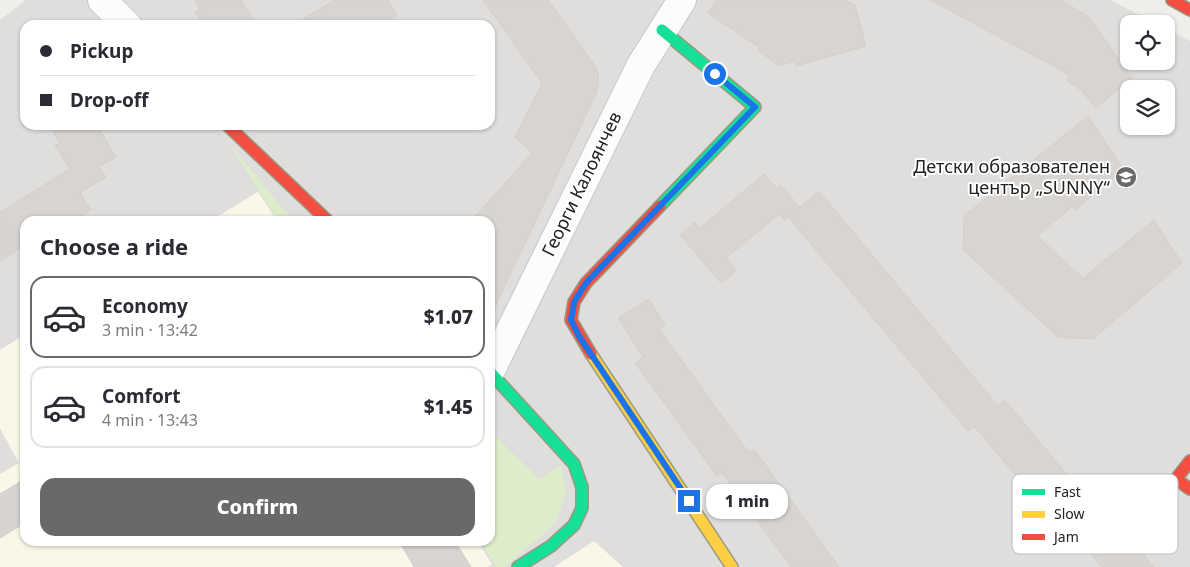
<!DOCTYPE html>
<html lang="en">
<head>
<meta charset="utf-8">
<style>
	body { margin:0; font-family:"Noto Sans",sans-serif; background:#f2f2f3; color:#2b2b33; height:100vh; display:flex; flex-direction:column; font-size:19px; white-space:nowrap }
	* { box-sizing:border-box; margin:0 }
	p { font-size:16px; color:#7c7c81 }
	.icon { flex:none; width:28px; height:28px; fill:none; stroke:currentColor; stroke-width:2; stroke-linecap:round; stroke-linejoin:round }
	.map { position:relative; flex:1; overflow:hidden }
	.details { position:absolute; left:20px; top:216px; width:475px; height:330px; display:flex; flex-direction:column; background:#fff; border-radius:15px; box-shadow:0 1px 4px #0004 }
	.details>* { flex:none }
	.banner { position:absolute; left:20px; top:20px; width:475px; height:110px; border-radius:15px; box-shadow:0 1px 4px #0004; display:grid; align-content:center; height:110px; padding:0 20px; background:#fff }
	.controls { position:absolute; left:1120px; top:15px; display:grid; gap:10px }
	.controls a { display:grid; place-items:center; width:55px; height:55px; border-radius:10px; background:#fff; box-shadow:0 1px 4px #0004; font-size:25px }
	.end { position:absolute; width:22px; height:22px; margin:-11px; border:6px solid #1a73e8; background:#fff; box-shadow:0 0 0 2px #fff }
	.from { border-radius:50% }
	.bubble { position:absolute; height:35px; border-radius:15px; background:#fff; box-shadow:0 1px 4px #0004; font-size:16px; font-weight:800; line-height:35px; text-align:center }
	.banner b { display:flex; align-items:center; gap:18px; height:48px; font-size:19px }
	.banner b+b { border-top:1px solid #e1e1e2 }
	.banner i { width:12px; height:12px; background:#2b2b33 }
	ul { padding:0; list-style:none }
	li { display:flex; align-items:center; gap:15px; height:82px; margin:0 10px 8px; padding:0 10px; border:2px solid #e1e1e2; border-radius:15px }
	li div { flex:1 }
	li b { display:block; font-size:19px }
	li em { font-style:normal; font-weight:800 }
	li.current { border-color:#6a6968 }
	li>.icon { width:45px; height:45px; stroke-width:1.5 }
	h2 { padding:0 20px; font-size:22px; line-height:60px }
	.cta { display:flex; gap:10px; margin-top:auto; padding:10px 20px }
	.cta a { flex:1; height:58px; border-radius:15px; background:#6a6968; color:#fff; font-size:20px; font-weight:800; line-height:58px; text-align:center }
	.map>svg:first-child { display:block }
	.residential { fill:#dfdedc; fill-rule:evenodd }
	.education { fill:#f8f7e8 }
	.grass { fill:#ddeccb }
	.building { fill:#d7d4d2; stroke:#d3d0cc }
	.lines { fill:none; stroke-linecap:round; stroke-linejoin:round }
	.street-casing { stroke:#c9c8c7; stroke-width:30 }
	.fast-casing { stroke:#999a82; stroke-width:14 }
	.slow-casing { stroke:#999a82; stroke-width:14 }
	.jam-casing { stroke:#999a82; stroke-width:14 }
	.street { stroke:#fdfcfc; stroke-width:28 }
	.fast { stroke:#16e098; stroke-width:11 }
	.slow { stroke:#ffcf43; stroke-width:11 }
	.jam { stroke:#f24e42; stroke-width:11 }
	.route { stroke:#1a73e8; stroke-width:6 }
	.labels { text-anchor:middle; stroke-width:4; stroke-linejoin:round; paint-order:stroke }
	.poi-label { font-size:18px; fill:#222; stroke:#fff; text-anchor:end }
	.street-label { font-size:18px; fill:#222; stroke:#fff }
	.key { fill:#fff; stroke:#bdbdbd; stroke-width:1 }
	.key-label { font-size:14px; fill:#222 }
</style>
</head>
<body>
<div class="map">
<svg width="1190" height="567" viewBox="0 0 1190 567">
	<rect width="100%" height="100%" fill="#f0eeeb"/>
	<!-- residential -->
	<path class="residential" d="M26,0H1110L1157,24H1129V61H1166V29L1190,41V567H487L492,564L477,541H490V221H277L258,192L210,221H25V335L0,350V20ZM25,25H490V125H25ZM1129,89H1166V126H1129Z
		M0,428L19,463L0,474Z"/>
	<!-- education -->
	<path class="education" d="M258,192L277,221H210Z
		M25,335V541H477L492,564L487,567H0V474L19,463L0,428V350Z
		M594,541L623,567H554Z"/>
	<!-- grass -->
	<path class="grass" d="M228,142L293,221H278Z
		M490,431L539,479L561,465L566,492L556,523L505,567H496L480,541H490Z"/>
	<!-- building -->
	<path class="building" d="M195,0H241L257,25H203L195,12L200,9Z
		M334,0H388L397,14L381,25H294Z
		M483,0H548L594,64L598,72L599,82L596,94L490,317V221H471L532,153L515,137L542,83Z
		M717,0H844L855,5L866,46L796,66L795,61L778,66L758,50L759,47L708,13Z
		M930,0H1061L1089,17L1132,78L1096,108L1081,90L1067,81L1070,75Z
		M1088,116L1123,169L1075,210L1073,206L1037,236L1083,278L1154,220L1182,263L1093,339L1058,337L963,250L964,216Z
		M49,125H97L116,157L99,167L106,177L80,193L91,210L72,221H25V245L0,261V212L70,169L55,145L60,143Z
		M764,174L777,189L781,185L799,207L785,220L779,214L726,258L736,271L721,283L680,235L695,222L700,228Z
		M819,191L998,406L1005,400L1094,507L1100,502L1154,567H1102L1069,528L1064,533L974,426L968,431L788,217Z
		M649,299L665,325L659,329L749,453L754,449L839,567H791L722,472L717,476L635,363L643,357L618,318Z
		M25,479V523L0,538V494Z
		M399,541H455L471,567H414Z"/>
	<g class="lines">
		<!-- street casing -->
		<g class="street-casing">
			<path id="street" d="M102,0L127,25
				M490,372L641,65L682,0"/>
		</g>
		<!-- fast casing -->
		<g class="fast-casing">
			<path id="fast" d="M660,206L755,107L662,30
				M490,372L574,464L582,487V508L574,525L551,546L518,567"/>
		</g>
		<!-- slow casing -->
		<g class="slow-casing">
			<path id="slow" d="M591,354L732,567"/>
		</g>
		<!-- jam casing -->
		<g class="jam-casing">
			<path id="jam" d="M1172,0L1190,10
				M227,125L328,221
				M591,354L571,320L574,302L586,283L660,206
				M1190,461L1176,479L1190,489"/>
		</g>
		<!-- street -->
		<use href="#street" class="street"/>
		<!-- fast -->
		<use href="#fast" class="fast"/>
		<!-- slow -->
		<use href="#slow" class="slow"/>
		<!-- jam -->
		<use href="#jam" class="jam"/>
	</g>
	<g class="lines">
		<!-- route -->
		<path class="route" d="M689,501L579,336L571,320L574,302L586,283L755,107L715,74"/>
	</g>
	<!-- icons -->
	<defs>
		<g id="school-disc" transform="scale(1.125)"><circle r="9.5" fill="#6a6968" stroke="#fff"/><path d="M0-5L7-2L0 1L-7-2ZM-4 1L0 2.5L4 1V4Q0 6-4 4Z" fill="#fff"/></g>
	</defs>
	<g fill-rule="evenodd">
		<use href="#school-disc" x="1126" y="177"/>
	</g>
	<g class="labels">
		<!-- poi labels -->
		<g class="poi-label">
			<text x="1110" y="173">Детски образователен<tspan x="1110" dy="21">център „SUNNY“</tspan></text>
		</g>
		<!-- street labels -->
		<g class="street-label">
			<text transform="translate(582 184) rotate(-64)" y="6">Георги Калоянчев</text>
		</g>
	</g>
	<!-- legend -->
	<rect x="1012" y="474" width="166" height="80" rx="8" class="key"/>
	<rect x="1022" y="489" width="23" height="6" fill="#16e098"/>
	<rect x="1022" y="511" width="23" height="7" fill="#ffcf43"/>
	<rect x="1022" y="534" width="23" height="6" fill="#f24e42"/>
	<g class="key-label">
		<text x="1054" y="497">Fast</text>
		<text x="1054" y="519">Slow</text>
		<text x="1054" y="542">Jam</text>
	</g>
</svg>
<div class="controls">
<a><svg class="icon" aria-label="locate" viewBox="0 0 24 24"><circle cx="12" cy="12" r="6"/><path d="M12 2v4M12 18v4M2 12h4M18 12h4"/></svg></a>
<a><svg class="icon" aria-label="layers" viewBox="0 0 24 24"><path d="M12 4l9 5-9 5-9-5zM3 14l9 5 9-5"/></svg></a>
</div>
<i class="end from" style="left:715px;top:74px"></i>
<i class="end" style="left:689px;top:501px"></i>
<div class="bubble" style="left:706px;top:484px;width:82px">1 min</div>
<div class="banner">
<b><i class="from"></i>Pickup</b>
<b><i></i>Drop-off</b>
</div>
<section class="details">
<h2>Choose a ride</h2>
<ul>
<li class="current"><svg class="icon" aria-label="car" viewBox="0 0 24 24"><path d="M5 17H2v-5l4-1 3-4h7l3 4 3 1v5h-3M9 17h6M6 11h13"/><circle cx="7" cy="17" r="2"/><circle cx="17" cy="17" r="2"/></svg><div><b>Economy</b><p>3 min · 13:42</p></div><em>$1.07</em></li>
<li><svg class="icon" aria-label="car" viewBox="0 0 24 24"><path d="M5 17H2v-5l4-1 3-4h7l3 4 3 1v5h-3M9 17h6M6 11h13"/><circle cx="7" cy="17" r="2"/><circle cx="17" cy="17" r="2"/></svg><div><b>Comfort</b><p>4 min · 13:43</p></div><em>$1.45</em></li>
</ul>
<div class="cta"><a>Confirm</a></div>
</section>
</div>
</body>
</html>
